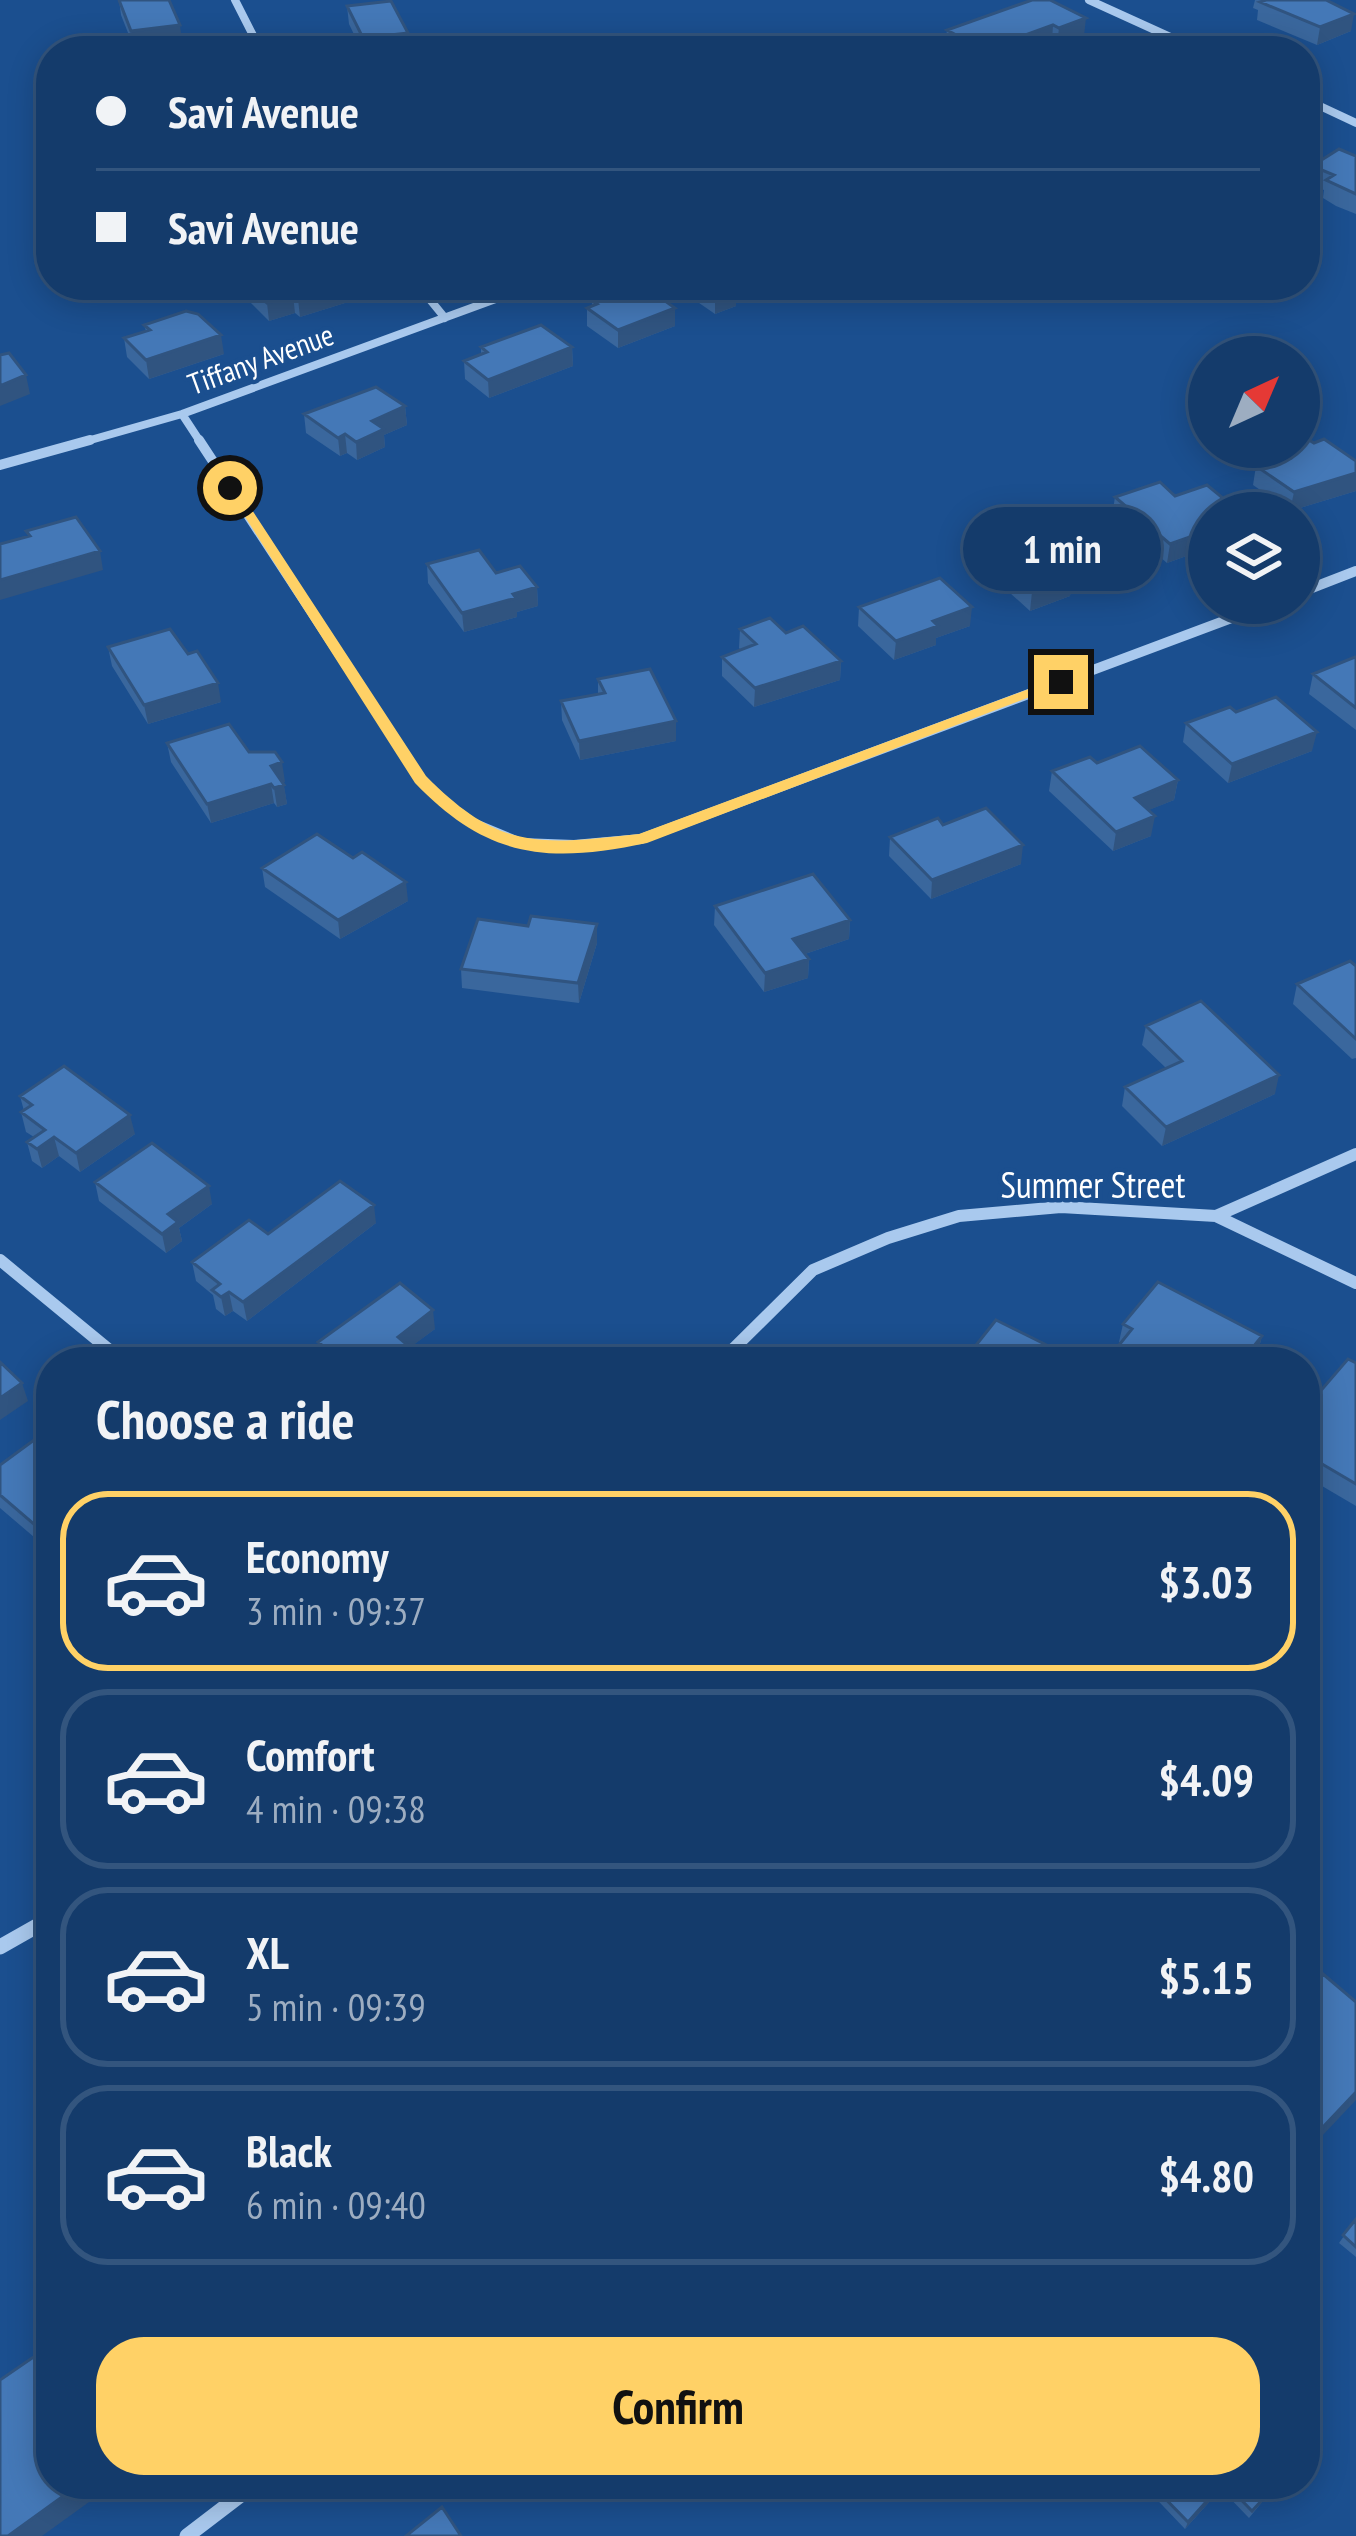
<!DOCTYPE html>
<html lang="en">
<head>
<meta charset="utf-8">
<style>
	body { margin:0; font-family:"PT Sans Narrow",sans-serif; background:#214673; color:#f1f3f6; height:100vh; display:flex; flex-direction:column; font-size:45px; white-space:nowrap }
	* { box-sizing:border-box; margin:0 }
	p { font-size:39px; color:#9dadc1 }
	.icon { flex:none; width:66px; height:66px; fill:none; stroke:currentColor; stroke-width:2; stroke-linecap:round; stroke-linejoin:round }
	.map { position:relative; flex:1; overflow:hidden }
	.details { position:absolute; left:36px; top:1347px; width:1284px; height:1152px; display:flex; flex-direction:column; background:#143b6b; border-radius:48px; box-shadow:0 6px 30px #0003,0 0 0 3px #33557e }
	.details>* { flex:none }
	.hud { position:absolute; left:36px; top:36px; width:1284px; height:264px; border-radius:48px; box-shadow:0 6px 30px #0003,0 0 0 3px #33557e; display:grid; align-content:center; height:264px; padding:0 60px; background:#143b6b }
	.needle { width:78px; rotate:44deg }
	.controls { position:absolute; left:1188px; top:336px; display:grid; gap:24px }
	.controls a { display:grid; place-items:center; width:132px; height:132px; border-radius:50%; background:#143b6b; box-shadow:0 6px 30px #0003,0 0 0 3px #33557e; font-size:60px }
	.end { position:absolute; width:54px; height:54px; margin:-27px; border:15px solid #ffd166; background:#111; box-shadow:0 0 0 6px #111 }
	.from { border-radius:50% }
	.bubble { position:absolute; height:84px; border-radius:42px; background:#143b6b; box-shadow:0 6px 30px #0003,0 0 0 3px #33557e; font-size:39px; font-weight:800; line-height:84px; text-align:center }
	.hud b { display:flex; align-items:center; gap:42px; height:114px; font-size:45px }
	.hud b+b { border-top:3px solid #33557e }
	.hud i { width:30px; height:30px; background:#f1f3f6 }
	ul { padding:0; list-style:none }
	li { display:flex; align-items:center; gap:36px; height:180px; margin:0 24px 18px; padding:0 36px; border:6px solid #33557e; border-radius:48px }
	li div { flex:1 }
	li b { display:block; font-size:45px }
	li em { font-style:normal; font-weight:800 }
	li.selected { border-color:#ffd166 }
	li>.icon { width:108px; height:108px; stroke-width:1.5 }
	h2 { padding:0 60px; font-size:54px; line-height:144px }
	.primary-button { display:flex; gap:24px; margin-top:auto; padding:24px 60px }
	.primary-button a { flex:1; height:138px; border-radius:48px; background:#ffd166; color:#111; font-size:48px; font-weight:800; line-height:138px; text-align:center }
	.map>svg:first-child { display:block }
	.lines { fill:none; stroke-linecap:round; stroke-linejoin:round }
	.street-far3 { stroke:#a9c9ee; stroke-width:8 }
	.street-far2 { stroke:#a9c9ee; stroke-width:10 }
	.street-far1 { stroke:#a9c9ee; stroke-width:12 }
	.street { stroke:#a9c9ee; stroke-width:15 }
	.wall { fill:#3a679d }
	.shaded-wall { fill:#305480 }
	.building { fill:#4478b7; stroke:#305480; stroke-width:3 }
	.route { fill:#ffd166 }
	.labels { text-anchor:middle; stroke-width:9; stroke-linejoin:round; paint-order:stroke }
	.far-street-label { font-size:30px; fill:#fff; stroke:#1b4f8f }
	.street-label { font-size:36px; fill:#fff; stroke:#1b4f8f }
</style>
</head>
<body>
<div class="map">
<svg width="1356" height="2536" viewBox="0 0 1356 2536">
	<rect width="100%" height="100%" fill="#1b4f8f"/>
	<g class="lines">
		<!-- street-far3 -->
		<path class="street-far3" d="M235,0L261,51
			M1089,0L1201,51
			M1161,51L1183,43
			M1305,99L1356,123
			M418,285L445,318
			M182,414L201,443
			M80,443L182,414L534,285"/>
		<!-- street-far2 -->
		<path class="street-far2" d="M199,440L421,779L448,805L473,823L521,843L574,845L641,839L1272,603
			M0,465L90,440
			M1299,593L1356,571"/>
		<!-- street-far1 -->
		<path class="street-far1" d="M1216,1216L1356,1283
			M0,1260L124,1362
			M720,1362L813,1270L888,1238L959,1216L1061,1207L1216,1216L1356,1154"/>
		<!-- street -->
		<path class="street" d="M0,1947L51,1918
			M187,2536L255,2484"/>
	</g>
	<!-- wall -->
	<path class="wall" d="M119,0L182,42L134,48L121,15Z
		M1032,0L1084,36L1057,45L1052,42L1028,51H952L945,47L947,30Z
		M1255,0H1326L1351,31L1317,45L1257,20L1258,10L1253,8Z
		M347,6L408,33L409,50L362,51L349,24Z
		M1356,156V214L1336,206L1323,198L1324,190L1308,184L1312,166Z
		M244,285H359L361,298L300,317L295,313L269,321L246,298Z
		M689,285H778L736,301V306L715,314L689,296Z
		M592,301L675,326L618,348L587,326V308L592,306Z
		M144,325L224,354L149,379L127,357L124,338L146,331Z
		M481,347H572L573,366L489,398L465,379L464,361L481,355Z
		M405,406L407,425L384,435L385,447L357,460L347,453L340,456L306,433L304,414Z
		M1275,447H1299L1356,461V491L1290,511L1253,485L1256,466L1273,460Z
		M1115,497L1205,543L1203,550L1167,563L1112,516Z
		M979,545L1022,547L1102,578L1071,589L1070,596L1030,611L978,564Z
		M427,564L496,573L537,587L538,606L517,612V617L464,632L428,583Z
		M859,607L970,626L936,638V645L894,660L858,626Z
		M740,629L786,633L841,661L840,680L754,707L722,676V657L741,650L739,648Z
		M108,647L188,654L221,702L148,724L112,666Z
		M1356,657V730L1309,694L1313,674Z
		M598,679L676,741L580,760L562,720L561,701L598,694Z
		M1236,712L1312,751L1228,783L1183,742L1186,723Z
		M167,743L249,752L285,782H283L287,804L277,807L274,803L211,823L171,762Z
		M1097,763L1178,780L1174,800L1148,810L1151,836L1113,851L1049,791L1052,771Z
		M943,825L1021,864L931,899L889,856L890,837Z
		M262,868L408,901L340,939L265,887Z
		M715,906L850,920L849,939L805,954L809,959L808,978L764,992L714,925Z
		M597,943L579,1003L462,988L461,969Z
		M1356,966V1058L1352,1059L1293,1004L1297,984Z
		M1146,1026L1275,1094L1162,1146L1122,1106L1125,1087L1166,1068L1142,1045Z
		M20,1096L135,1134L80,1172L59,1156L42,1168L32,1161L27,1142L34,1137L26,1132L21,1112L24,1111Z
		M95,1182L212,1204L179,1228L182,1241L166,1253L99,1201Z
		M376,1223L247,1321L233,1311L225,1316L216,1309L213,1295L196,1281L192,1262L268,1234Z
		M1123,1324L1262,1336L1257,1355L1251,1362H1107L1121,1343L1119,1342Z
		M435,1329L410,1347L419,1362H323L321,1360L318,1342Z
		M1356,1363V1506L1305,1476V1409Z
		M51,1430L48,1549L0,1508V1465Z
		M1356,2219V2257L1339,2243Z
		M1142,2484H1275L1276,2485L1249,2518L1221,2489L1185,2529Z"/>
	<!-- shaded-wall -->
	<path class="shaded-wall" d="M1354,14L1351,31L1317,45L1320,27Z
		M1086,18L1084,36L1057,45L1059,28Z
		M180,25L182,42L134,48L131,31Z
		M1053,25L1052,42L1028,51H984Z
		M408,33L409,50L364,51L363,38Z
		M343,285H359L361,298L300,317L298,299Z
		M731,285H778L736,301V306L715,314V296Z
		M293,295L295,313L269,321L267,303Z
		M675,308V326L618,348V330Z
		M221,335L224,354L149,379L146,360Z
		M572,347L573,366L489,398L488,380Z
		M26,375L30,394L0,406V386Z
		M405,406L407,425L384,435L385,447L357,460L356,442L372,421Z
		M345,434L347,453L340,456L338,438Z
		M1356,473V491L1290,511L1294,492Z
		M1209,524V541L1205,543L1203,550L1167,563L1170,544Z
		M100,551L103,570L0,600V580Z
		M1105,559L1102,578L1071,589L1070,596L1030,611L1032,592L1067,572Z
		M537,587L538,606L517,612V617L464,632L462,613L513,594Z
		M972,607L970,626L936,638V645L894,660L896,641L933,621Z
		M841,661L840,680L754,707L755,688Z
		M218,683L221,702L148,724L144,705Z
		M676,721V741L580,760L579,741Z
		M1317,732L1312,751L1228,783L1232,764Z
		M282,762L285,782L274,785L271,766Z
		M1178,780L1174,800L1132,817L1135,798Z
		M271,784L274,803L211,823L207,804Z
		M284,785L287,804L277,807L274,788Z
		M1155,816L1151,836L1113,851L1116,832Z
		M1023,845L1021,864L931,899L932,880Z
		M406,882L408,901L340,939L338,920Z
		M850,920L849,939L793,958V939Z
		M597,924V943L579,1003L578,983Z
		M809,959L808,978L764,992L765,973Z
		M1279,1075L1275,1094L1162,1146L1166,1127Z
		M130,1115L135,1134L80,1172L76,1153Z
		M54,1137L59,1156L42,1168L37,1149Z
		M209,1186L212,1204L179,1228L182,1241L166,1253L162,1234L168,1214Z
		M374,1205L376,1223L247,1321L243,1302Z
		M229,1292L233,1311L225,1316L221,1297Z
		M433,1310L435,1329L400,1355L398,1337Z
		M1262,1336L1257,1355L1251,1362H1241Z
		M22,1383L28,1401L0,1420V1398Z
		M51,1524V1546L48,1549L42,1531Z
		M1356,2092V2100L1305,2154V2146Z
		M80,2484H114L42,2536H8Z
		M1223,2484L1221,2489L1185,2529L1188,2522Z"/>
	<!-- building -->
	<path class="building" d="M119,0H169L180,25L131,31Z
		M1032,0H1050L1086,18L1059,28L1053,25L984,50L947,30Z
		M1266,0H1326L1354,14L1320,27L1260,2Z
		M391,1L408,33L363,38L347,6Z
		M176,45L178,51H143Z
		M906,45L916,51H889Z
		M1339,149L1356,156V194L1326,180L1334,175L1312,166Z
		M248,285H343L298,299L293,295L267,303Z
		M699,285H732L737,288L715,296Z
		M644,286L675,308L618,330L587,308L597,304L592,301Z
		M186,311L198,314L221,335L146,360L124,338L150,330L144,325Z
		M541,325L572,347L488,380L464,361L487,352L481,347Z
		M9,353L26,375L0,386V355Z
		M376,387L405,406L372,421L384,429L356,442L345,434L338,438L304,414Z
		M1299,434L1314,443L1324,439L1356,461V473L1294,492L1256,466L1290,453L1282,447H1299Z
		M1160,482L1175,496L1207,485L1241,513H1209V524L1201,526L1207,531L1170,544L1115,497Z
		M76,517L100,551L0,580V544L30,536L26,531Z
		M1070,530L1105,559L1067,572L1073,577L1032,592L979,545L1008,535L1022,547Z
		M479,550L496,573L520,566L537,587L513,594L516,598L462,613L427,564Z
		M940,578L972,607L933,621L938,626L896,641L859,607Z
		M770,618L786,633L803,626L841,661L755,688L722,657L756,644L740,629Z
		M170,629L188,654L197,651L218,683L144,705L108,647Z
		M1355,657H1356V708L1313,674Z
		M650,669L676,721L579,741L561,701L605,693L598,679Z
		M1276,697L1317,732L1232,764L1186,723L1230,707L1236,712Z
		M229,724L249,752H275L282,762L271,766L284,785L274,788L271,784L207,804L167,743Z
		M1140,746L1178,780L1135,798L1155,816L1116,832L1052,771L1090,757L1097,763Z
		M986,808L1023,845L932,880L890,837L938,818L943,825Z
		M317,834L353,858L362,852L406,882L338,920L262,868Z
		M813,874L850,920L793,939L809,959L765,973L715,906Z
		M531,916L597,924L578,983L461,969L478,919L528,926Z
		M1350,961L1356,966V1039L1297,984Z
		M1201,1001L1279,1075L1166,1127L1125,1087L1182,1061L1146,1026Z
		M64,1066L130,1115L76,1153L54,1137L37,1149L27,1142L45,1130L21,1112L32,1105L20,1096Z
		M152,1143L209,1186L168,1214L178,1222L162,1234L95,1182Z
		M340,1181L374,1205L243,1302L229,1292L221,1297L212,1290L220,1284L192,1262L249,1220L268,1234Z
		M1158,1282L1262,1336L1241,1362H1198L1186,1356L1181,1362H1111L1107,1360L1132,1329L1123,1324Z
		M400,1283L433,1310L398,1337L418,1354L408,1362H335L339,1359L318,1342Z
		M996,1320L1081,1362H971L965,1359Z
		M1348,1359L1356,1363V1484L1305,1454V1409Z
		M0,1362L22,1383L0,1398Z
		M49,1429L51,1430V1524L42,1531L0,1495V1465Z
		M1323,1974L1356,2002V2092L1305,2146V1993Z
		M1356,2219V2247L1343,2235Z
		M51,2345V2484H80L8,2536H0V2380Z
		M1151,2484H1222L1188,2522Z
		M1226,2484H1275L1276,2485L1252,2511Z
		M442,2507L461,2536H406Z"/>
	<!-- route -->
	<path class="route" d="M224,484H235L426,776C500,851 539,845 639,834L1056,679L1069,682L647,843C547,864 487,858 415,783Z"/>
	<g class="labels">
		<!-- far-street labels -->
		<g class="far-street-label">
			<text transform="translate(261 360) rotate(-20)" y="10">Tiffany Avenue</text>
		</g>
		<!-- street labels -->
		<g class="street-label">
			<text x="1093" y="1198">Summer Street</text>
		</g>
	</g>
</svg>
<div class="controls">
<a><svg class="needle" viewBox="-14 -14 28 28"><path d="M0-13l5 13h-10z" fill="#e53935"/><path d="M0 13l5-13h-10z" fill="#9dadc1"/></svg></a>
<a><svg class="icon" aria-label="layers" viewBox="0 0 24 24"><path d="M12 4l9 5-9 5-9-5zM3 14l9 5 9-5"/></svg></a>
</div>
<i class="end from" style="left:230px;top:488px"></i>
<i class="end" style="left:1061px;top:682px"></i>
<div class="bubble" style="left:963px;top:507px;width:198px">1 min</div>
<div class="hud">
<b><i class="from"></i>Savi Avenue</b>
<b><i></i>Savi Avenue</b>
</div>
<section class="details">
<h2>Choose a ride</h2>
<ul>
<li class="selected"><svg class="icon" aria-label="car" viewBox="0 0 24 24"><path d="M5 17H2v-5l4-1 3-4h7l3 4 3 1v5h-3M9 17h6M6 11h13"/><circle cx="7" cy="17" r="2"/><circle cx="17" cy="17" r="2"/></svg><div><b>Economy</b><p>3 min · 09:37</p></div><em>$3.03</em></li>
<li><svg class="icon" aria-label="car" viewBox="0 0 24 24"><path d="M5 17H2v-5l4-1 3-4h7l3 4 3 1v5h-3M9 17h6M6 11h13"/><circle cx="7" cy="17" r="2"/><circle cx="17" cy="17" r="2"/></svg><div><b>Comfort</b><p>4 min · 09:38</p></div><em>$4.09</em></li>
<li><svg class="icon" aria-label="car" viewBox="0 0 24 24"><path d="M5 17H2v-5l4-1 3-4h7l3 4 3 1v5h-3M9 17h6M6 11h13"/><circle cx="7" cy="17" r="2"/><circle cx="17" cy="17" r="2"/></svg><div><b>XL</b><p>5 min · 09:39</p></div><em>$5.15</em></li>
<li><svg class="icon" aria-label="car" viewBox="0 0 24 24"><path d="M5 17H2v-5l4-1 3-4h7l3 4 3 1v5h-3M9 17h6M6 11h13"/><circle cx="7" cy="17" r="2"/><circle cx="17" cy="17" r="2"/></svg><div><b>Black</b><p>6 min · 09:40</p></div><em>$4.80</em></li>
</ul>
<div class="primary-button"><a>Confirm</a></div>
</section>
</div>
</body>
</html>
